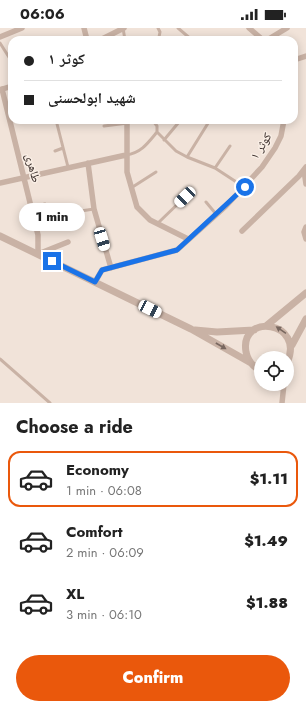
<!DOCTYPE html>
<html lang="en">
<head>
<meta charset="utf-8">
<style>
	body { margin:0; font-family:Jost,"Noto Naskh Arabic",sans-serif; background:#f2f2f2; color:#222; height:100vh; display:flex; flex-direction:column; font-size:15px; white-space:nowrap }
	* { box-sizing:border-box; margin:0 }
	p { font-size:13px; color:#767676 }
	.icon { flex:none; width:22px; height:22px; fill:none; stroke:currentColor; stroke-width:2; stroke-linecap:round; stroke-linejoin:round }
	.map { position:relative; height:375px; overflow:hidden }
	.sheet { display:flex; flex-direction:column; background:#fff; flex:1 }
	.sheet>* { flex:none }
	.top-card { position:absolute; left:8px; top:8px; width:290px; height:88px; border-radius:12px; box-shadow:0 2px 10px #0003; display:grid; align-content:center; height:88px; padding:0 16px; background:#fff }
	.tools { position:absolute; left:254px; top:323px; display:grid; gap:8px }
	.tools a { display:grid; place-items:center; width:40px; height:40px; border-radius:50%; background:#fff; box-shadow:0 2px 10px #0003; font-size:20px }
	.end { position:absolute; width:18px; height:18px; margin:-9px; border:5px solid #1a73e8; background:#fff; box-shadow:0 0 0 2px #fff }
	.from { border-radius:50% }
	.bubble { position:absolute; height:28px; border-radius:14px; background:#fff; box-shadow:0 2px 10px #0003; font-size:13px; font-weight:800; line-height:28px; text-align:center }
	.car { position:absolute; width:12px; height:24px; margin:-12px -6px; border-radius:5px; box-shadow:0 0 3px 1px #0007; background:linear-gradient(#fff 24%,#345 0 40%,#fff 0 76%,#345 0 86%,#fff 0) }
	.top-card b { display:flex; align-items:center; gap:14px; height:38px; font-size:15px }
	.top-card b+b { border-top:1px solid #e0e0e0 }
	.top-card i { width:10px; height:10px; background:#222 }
	ul { padding:0; list-style:none }
	li { display:flex; align-items:center; gap:12px; height:56px; margin:0 8px 6px; padding:0 8px; border:2px solid transparent; border-radius:12px }
	li div { flex:1 }
	li b { display:block; font-size:15px }
	li em { font-style:normal; font-weight:800 }
	li.active { border-color:#ea580c }
	li>.icon { width:36px; height:36px; stroke-width:1.5 }
	h2 { padding:0 16px; font-size:18px; line-height:48px }
	.primary-button { display:flex; gap:8px; margin-top:auto; padding:8px 16px }
	.primary-button a { flex:1; height:46px; border-radius:24px; background:#ea580c; color:#fff; font-size:16px; font-weight:800; line-height:46px; text-align:center }
	.status { display:flex; justify-content:space-between; align-items:center; height:28px; padding:0 20px; background:#fff; direction:ltr }
	.status svg { height:11px; fill:currentColor }
	.map>svg:first-child { display:block }
	.lines { fill:none; stroke-linecap:round; stroke-linejoin:round }
	.service { stroke:#c9b2a5; stroke-width:3 }
	.minor { stroke:#c9b2a5; stroke-width:5.5 }
	.tertiary { stroke:#c9b2a5; stroke-width:7 }
	.oneway { fill:#78675f }
	.route { stroke:#1a73e8; stroke-width:5 }
	.labels { text-anchor:middle; stroke-width:3; stroke-linejoin:round; paint-order:stroke }
	.street-label { font-size:12px; fill:#352926; stroke:#f9eee5 }
</style>
</head>
<body>
<div class="status"><b>06:06</b><svg viewBox="0 0 49 12"><path d="M0 12V9h3v3zM5 12V6h3v6zM10 12V3h3v9zM15 12V0h3v12zM26 1h20v11H26zM47 4h2v5h-2z"/></svg></div>
<div class="map">
<svg width="306" height="375" viewBox="0 0 306 375">
	<rect width="100%" height="100%" fill="#f1e3d9"/>
	<g class="lines">
		<!-- service -->
		<path class="service" d="M123,0L125,12
			M178,0L192,12
			M155,12L159,9L160,4L158,0
			M0,15L12,34
			M56,92L68,139
			M104,98L128,95
			M157,104L176,123L187,129L215,140L244,159
			M164,112L179,94
			M55,123L63,120
			M126,127C141,125 148,115 157,104V98L154,94
			M187,129L210,92
			M215,140L230,118
			M131,160L156,144
			M206,174L216,186
			M32,179L45,176
			M74,184L94,181
			M158,195L185,169
			M0,331L50,375"/>
		<!-- minor -->
		<path class="minor" d="M84,0L87,12
			M249,0L263,12
			M0,9L22,0
			M100,12L124,0
			M267,12L287,0
			M294,32L306,28
			M2,61L38,207V226L68,214
			M0,62L12,58
			M127,92V144L137,179L150,192L188,211
			M88,135L94,181L111,240
			M304,142L306,156
			M0,155L126,127
			M306,199L304,204L306,211
			M242,203L299,148L306,139
			M95,254L102,242L177,222L226,178L262,139L275,120L281,108L284,92
			M282,375L284,356"/>
		<!-- tertiary -->
		<path class="tertiary" d="M0,208L191,301L251,335
			M266,298L306,265
			M195,302L217,304L254,302
			M292,317L306,291
			M261,343C253,339 248,333 246,324C239,284 306,293 287,335"/>
	</g>
	<!-- one-way arrows -->
	<defs><path id="oneway-solid" d="M-6-.8H1V-3.2L6.5 0L1 3.2V.8H-6Z"/></defs>
	<g class="oneway">
		<use href="#oneway-solid" transform="translate(281 302) rotate(-146)"/>
		<use href="#oneway-solid" transform="translate(221 318) rotate(30)"/>
	</g>
	<g class="lines">
		<!-- route -->
		<path class="route" d="M52,233L95,254L102,242L177,222L245,159"/>
	</g>
	<g class="labels">
		<!-- street labels -->
		<g class="street-label">
			<text transform="translate(261 118) rotate(-58)" y="4">کوثر ۱</text>
			<text transform="translate(33 140) rotate(76)" y="4">طاهری</text>
		</g>
	</g>
</svg>
<div class="tools">
<a><svg class="icon" aria-label="locate" viewBox="0 0 24 24"><circle cx="12" cy="12" r="6"/><path d="M12 2v4M12 18v4M2 12h4M18 12h4"/></svg></a>
</div>
<i class="end from" style="left:245px;top:159px"></i>
<i class="end" style="left:52px;top:233px"></i>
<div class="bubble" style="left:19px;top:175px;width:66px">1 min</div>
<i class="car" style="left:185px;top:169px;rotate:226deg"></i>
<i class="car" style="left:102px;top:211px;rotate:163deg"></i>
<i class="car" style="left:150px;top:281px;rotate:116deg"></i>
<div class="top-card">
<b><i class="from"></i>کوثر ۱</b>
<b><i></i>شهید ابولحسنی</b>
</div>
</div>
<section class="sheet">
<h2>Choose a ride</h2>
<ul>
<li class="active"><svg class="icon" aria-label="car" viewBox="0 0 24 24"><path d="M5 17H2v-5l4-1 3-4h7l3 4 3 1v5h-3M9 17h6M6 11h13"/><circle cx="7" cy="17" r="2"/><circle cx="17" cy="17" r="2"/></svg><div><b>Economy</b><p>1 min · 06:08</p></div><em>$1.11</em></li>
<li><svg class="icon" aria-label="car" viewBox="0 0 24 24"><path d="M5 17H2v-5l4-1 3-4h7l3 4 3 1v5h-3M9 17h6M6 11h13"/><circle cx="7" cy="17" r="2"/><circle cx="17" cy="17" r="2"/></svg><div><b>Comfort</b><p>2 min · 06:09</p></div><em>$1.49</em></li>
<li><svg class="icon" aria-label="car" viewBox="0 0 24 24"><path d="M5 17H2v-5l4-1 3-4h7l3 4 3 1v5h-3M9 17h6M6 11h13"/><circle cx="7" cy="17" r="2"/><circle cx="17" cy="17" r="2"/></svg><div><b>XL</b><p>3 min · 06:10</p></div><em>$1.88</em></li>
</ul>
<div class="primary-button"><a>Confirm</a></div>
</section>
</body>
</html>
